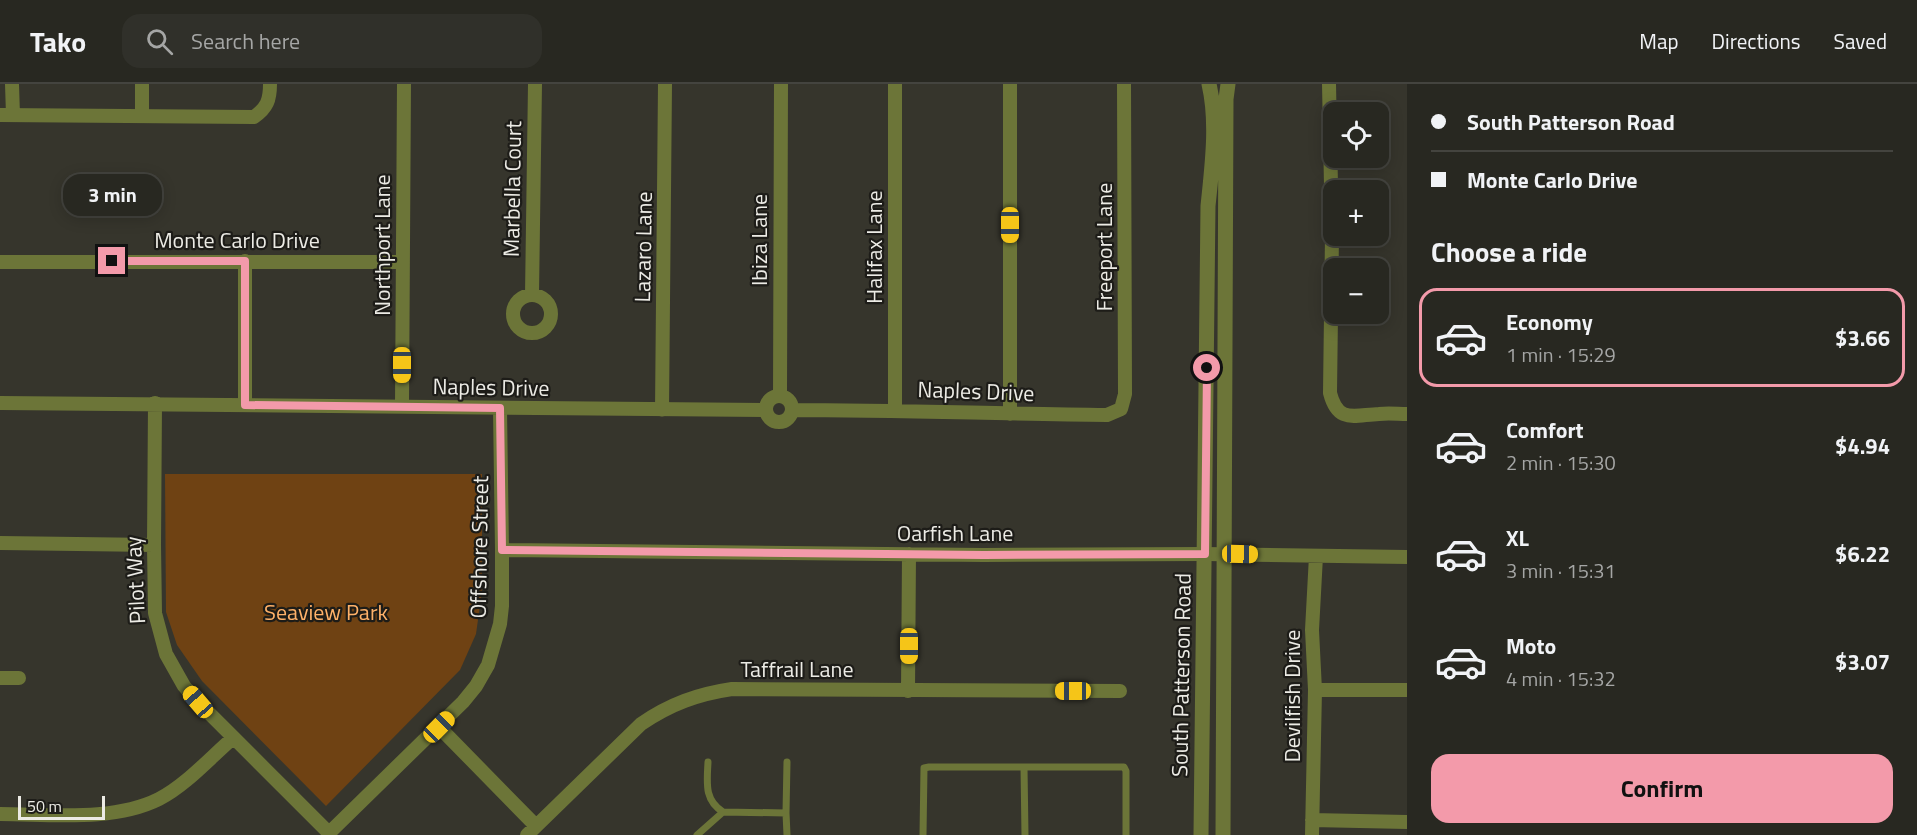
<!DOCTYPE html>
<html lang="en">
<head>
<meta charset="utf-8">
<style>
	body { margin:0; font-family:"Titillium Web",sans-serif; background:#30302a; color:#f1f3f6; height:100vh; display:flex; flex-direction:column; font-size:22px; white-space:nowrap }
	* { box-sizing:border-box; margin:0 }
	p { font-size:20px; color:#a5a6a5 }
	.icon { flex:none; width:33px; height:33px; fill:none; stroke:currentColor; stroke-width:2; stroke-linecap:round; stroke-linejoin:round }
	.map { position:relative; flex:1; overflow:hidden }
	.drawer { display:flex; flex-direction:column; background:#282821; width:510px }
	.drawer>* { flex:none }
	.banner { display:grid; align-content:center; height:132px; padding:0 24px; background:#282821 }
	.controls { position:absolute; left:1323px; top:18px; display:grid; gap:12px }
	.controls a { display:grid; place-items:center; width:66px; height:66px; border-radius:12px; background:#282821; box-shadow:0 3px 15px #0003,0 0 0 2px #44443f; font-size:30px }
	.scale { position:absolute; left:18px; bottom:15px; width:87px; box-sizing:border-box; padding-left:6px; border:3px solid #ecebe5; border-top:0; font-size:16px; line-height:21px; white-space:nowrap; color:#ecebe5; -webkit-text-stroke:4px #1d1c18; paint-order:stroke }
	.end { position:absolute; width:27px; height:27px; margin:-14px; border:8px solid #f39aaa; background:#111; box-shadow:0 0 0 3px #111 }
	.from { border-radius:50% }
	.bubble { position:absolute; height:42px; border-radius:18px; background:#282821; box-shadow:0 3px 15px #0003,0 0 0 2px #44443f; font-size:20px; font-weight:700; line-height:42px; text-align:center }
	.car { position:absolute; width:18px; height:36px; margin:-18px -9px; border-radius:8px; box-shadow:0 0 4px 2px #0007; background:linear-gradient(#f5c518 24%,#345 0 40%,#f5c518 0 76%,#345 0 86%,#f5c518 0) }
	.banner b { display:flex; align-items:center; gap:21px; height:57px; font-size:22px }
	.banner b+b { border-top:2px solid #44443f }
	.banner i { width:15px; height:15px; background:#f1f3f6 }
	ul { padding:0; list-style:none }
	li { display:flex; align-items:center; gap:18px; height:99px; margin:0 12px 9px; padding:0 12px; border:3px solid transparent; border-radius:18px }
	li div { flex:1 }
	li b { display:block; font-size:22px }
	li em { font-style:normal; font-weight:700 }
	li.current { border-color:#f39aaa }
	li>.icon { width:54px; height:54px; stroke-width:1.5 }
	h2 { padding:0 24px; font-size:27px; line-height:72px }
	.primary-button { display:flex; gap:12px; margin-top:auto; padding:12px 24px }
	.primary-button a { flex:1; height:69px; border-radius:18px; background:#f39aaa; color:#111; font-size:24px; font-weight:700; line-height:69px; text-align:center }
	header { display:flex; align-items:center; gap:36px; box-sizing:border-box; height:84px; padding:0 30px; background:#282821; border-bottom:2px solid #44443f }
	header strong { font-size:28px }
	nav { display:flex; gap:33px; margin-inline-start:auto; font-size:21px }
	.search { width:420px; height:54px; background:#30302a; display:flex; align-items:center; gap:15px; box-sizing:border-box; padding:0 21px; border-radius:18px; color:#a5a6a5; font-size:22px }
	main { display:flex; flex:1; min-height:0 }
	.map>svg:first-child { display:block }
	.green { fill:#6f4213 }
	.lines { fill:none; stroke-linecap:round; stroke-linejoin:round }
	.service { stroke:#6c7538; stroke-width:7 }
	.minor { stroke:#6c7538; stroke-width:14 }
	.tertiary { stroke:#6c7538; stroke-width:15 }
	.route { stroke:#f39aaa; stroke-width:8 }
	.labels { text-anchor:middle; stroke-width:4.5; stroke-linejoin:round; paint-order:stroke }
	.street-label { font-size:22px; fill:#ecebe5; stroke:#1d1c18 }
	.park-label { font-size:22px; fill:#feb169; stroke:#1d1c18 }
</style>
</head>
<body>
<header>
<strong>Tako</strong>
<div class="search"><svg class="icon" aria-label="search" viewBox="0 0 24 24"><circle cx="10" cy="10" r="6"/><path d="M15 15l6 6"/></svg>Search here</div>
<nav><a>Map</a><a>Directions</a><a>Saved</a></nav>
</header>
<main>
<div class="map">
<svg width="1407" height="751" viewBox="0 0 1407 751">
	<rect width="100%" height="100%" fill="#36352c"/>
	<!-- green -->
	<path class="green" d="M165,390H482V507L476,550L460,586L326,722L202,597L177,561L166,528Z"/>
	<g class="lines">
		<!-- service -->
		<path class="service" d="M708,678C707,699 704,716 723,728
			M1024,683L1025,751
			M786,729L787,678
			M697,751L723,728L786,729L787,751
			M923,751L924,684L929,683H1124L1126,687V751"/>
		<!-- minor -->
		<path class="minor" d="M12,0L13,31
			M142,0V32
			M895,0V326
			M1010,0V330
			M1329,0L1332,152L1330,309C1338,340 1354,331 1379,330C1388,329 1398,330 1407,330
			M0,31L254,33C267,24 270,16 270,0
			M0,178H403
			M532,211L535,0
			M513 230a19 19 0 1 1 38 0a19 19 0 1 1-38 0Z
			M766 325a13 13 0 1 1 26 0a13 13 0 1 1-26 0Z
			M780,312L781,0
			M0,319L765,326
			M155,319L154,461L155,529L166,570L184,602L198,618L329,749
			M245,321V177
			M402,322L404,0
			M662,326L665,0
			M792,326C897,326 1002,330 1107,331L1121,325L1125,310L1124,0
			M0,459L154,461
			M502,466L984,471L1205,470L1407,473
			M0,594H19
			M1315,606H1407
			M908,607L909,470
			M439,643L536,742
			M0,730C50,730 113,738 159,715C185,702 211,673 233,654
			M1312,736L1407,738
			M327,751L463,618L476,602L488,581L500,540L502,522V466L500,325
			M527,751L641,640C670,620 698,610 732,605L1120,607
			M1312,751L1315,606L1312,546L1316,472"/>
		<!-- tertiary -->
		<path class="tertiary" d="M1201,751L1208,122C1212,82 1218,39 1209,0
			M1223,751L1226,15L1228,0"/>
	</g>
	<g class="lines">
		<!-- route -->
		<path class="route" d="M112,177H245V321L500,324L502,466L984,471L1205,470L1207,284"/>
	</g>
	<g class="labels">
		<!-- street labels -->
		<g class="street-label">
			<text transform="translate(512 105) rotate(-89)" y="8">Marbella Court</text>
			<text x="237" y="164">Monte Carlo Drive</text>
			<text transform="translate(759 156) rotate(-90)" y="8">Ibiza Lane</text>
			<text transform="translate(382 161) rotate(-90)" y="8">Northport Lane</text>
			<text transform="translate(643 163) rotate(-89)" y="8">Lazaro Lane</text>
			<text transform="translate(874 163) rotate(-90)" y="8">Halifax Lane</text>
			<text transform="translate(1104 163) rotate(-90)" y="8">Freeport Lane</text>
			<text transform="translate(491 303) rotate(1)" y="8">Naples Drive</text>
			<text transform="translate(976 307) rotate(2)" y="8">Naples Drive</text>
			<text x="955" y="457">Oarfish Lane</text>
			<text transform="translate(479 463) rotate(-89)" y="8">Offshore Street</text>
			<text transform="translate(135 496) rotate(-93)" y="8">Pilot Way</text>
			<text x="797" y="593">Taffrail Lane</text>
			<text transform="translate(1181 591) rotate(-89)" y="8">South Patterson Road</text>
			<text transform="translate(1292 612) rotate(-90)" y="8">Devilfish Drive</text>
		</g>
		<!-- park labels -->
		<g class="park-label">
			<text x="326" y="536">Seaview Park</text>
		</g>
	</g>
</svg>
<div class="controls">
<a><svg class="icon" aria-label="locate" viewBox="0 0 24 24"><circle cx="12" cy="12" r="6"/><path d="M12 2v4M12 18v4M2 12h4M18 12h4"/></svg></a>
<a>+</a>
<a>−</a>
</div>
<div class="scale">50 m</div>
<i class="end from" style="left:1207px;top:284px"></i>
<i class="end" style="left:112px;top:177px"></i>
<div class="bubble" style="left:63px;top:90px;width:99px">3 min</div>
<i class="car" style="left:1010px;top:141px;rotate:180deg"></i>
<i class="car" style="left:402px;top:281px;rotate:180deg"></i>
<i class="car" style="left:1240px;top:470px;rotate:91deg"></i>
<i class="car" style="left:909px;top:562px;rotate:180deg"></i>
<i class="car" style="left:1073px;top:607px;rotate:270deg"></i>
<i class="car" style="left:198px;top:618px;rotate:319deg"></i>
<i class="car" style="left:439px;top:643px;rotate:45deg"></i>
</div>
<section class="drawer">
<div class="banner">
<b><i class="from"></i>South Patterson Road</b>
<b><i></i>Monte Carlo Drive</b>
</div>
<h2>Choose a ride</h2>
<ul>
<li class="current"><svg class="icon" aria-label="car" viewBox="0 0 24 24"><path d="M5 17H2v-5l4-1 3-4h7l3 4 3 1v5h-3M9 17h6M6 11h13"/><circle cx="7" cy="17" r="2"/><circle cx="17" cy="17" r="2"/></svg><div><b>Economy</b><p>1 min · 15:29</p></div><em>$3.66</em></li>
<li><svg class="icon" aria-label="car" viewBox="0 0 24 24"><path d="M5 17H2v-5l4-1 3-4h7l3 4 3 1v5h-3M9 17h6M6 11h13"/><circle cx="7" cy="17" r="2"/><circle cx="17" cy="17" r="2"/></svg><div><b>Comfort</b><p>2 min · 15:30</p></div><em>$4.94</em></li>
<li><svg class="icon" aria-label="car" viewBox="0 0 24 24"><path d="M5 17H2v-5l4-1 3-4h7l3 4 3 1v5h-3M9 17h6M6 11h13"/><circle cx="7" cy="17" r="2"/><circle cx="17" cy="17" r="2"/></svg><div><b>XL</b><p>3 min · 15:31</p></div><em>$6.22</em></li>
<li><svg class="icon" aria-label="car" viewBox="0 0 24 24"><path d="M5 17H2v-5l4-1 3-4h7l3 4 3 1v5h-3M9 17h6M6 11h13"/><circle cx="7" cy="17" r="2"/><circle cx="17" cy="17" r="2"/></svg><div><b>Moto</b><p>4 min · 15:32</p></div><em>$3.07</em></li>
</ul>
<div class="primary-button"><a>Confirm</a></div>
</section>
</main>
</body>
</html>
